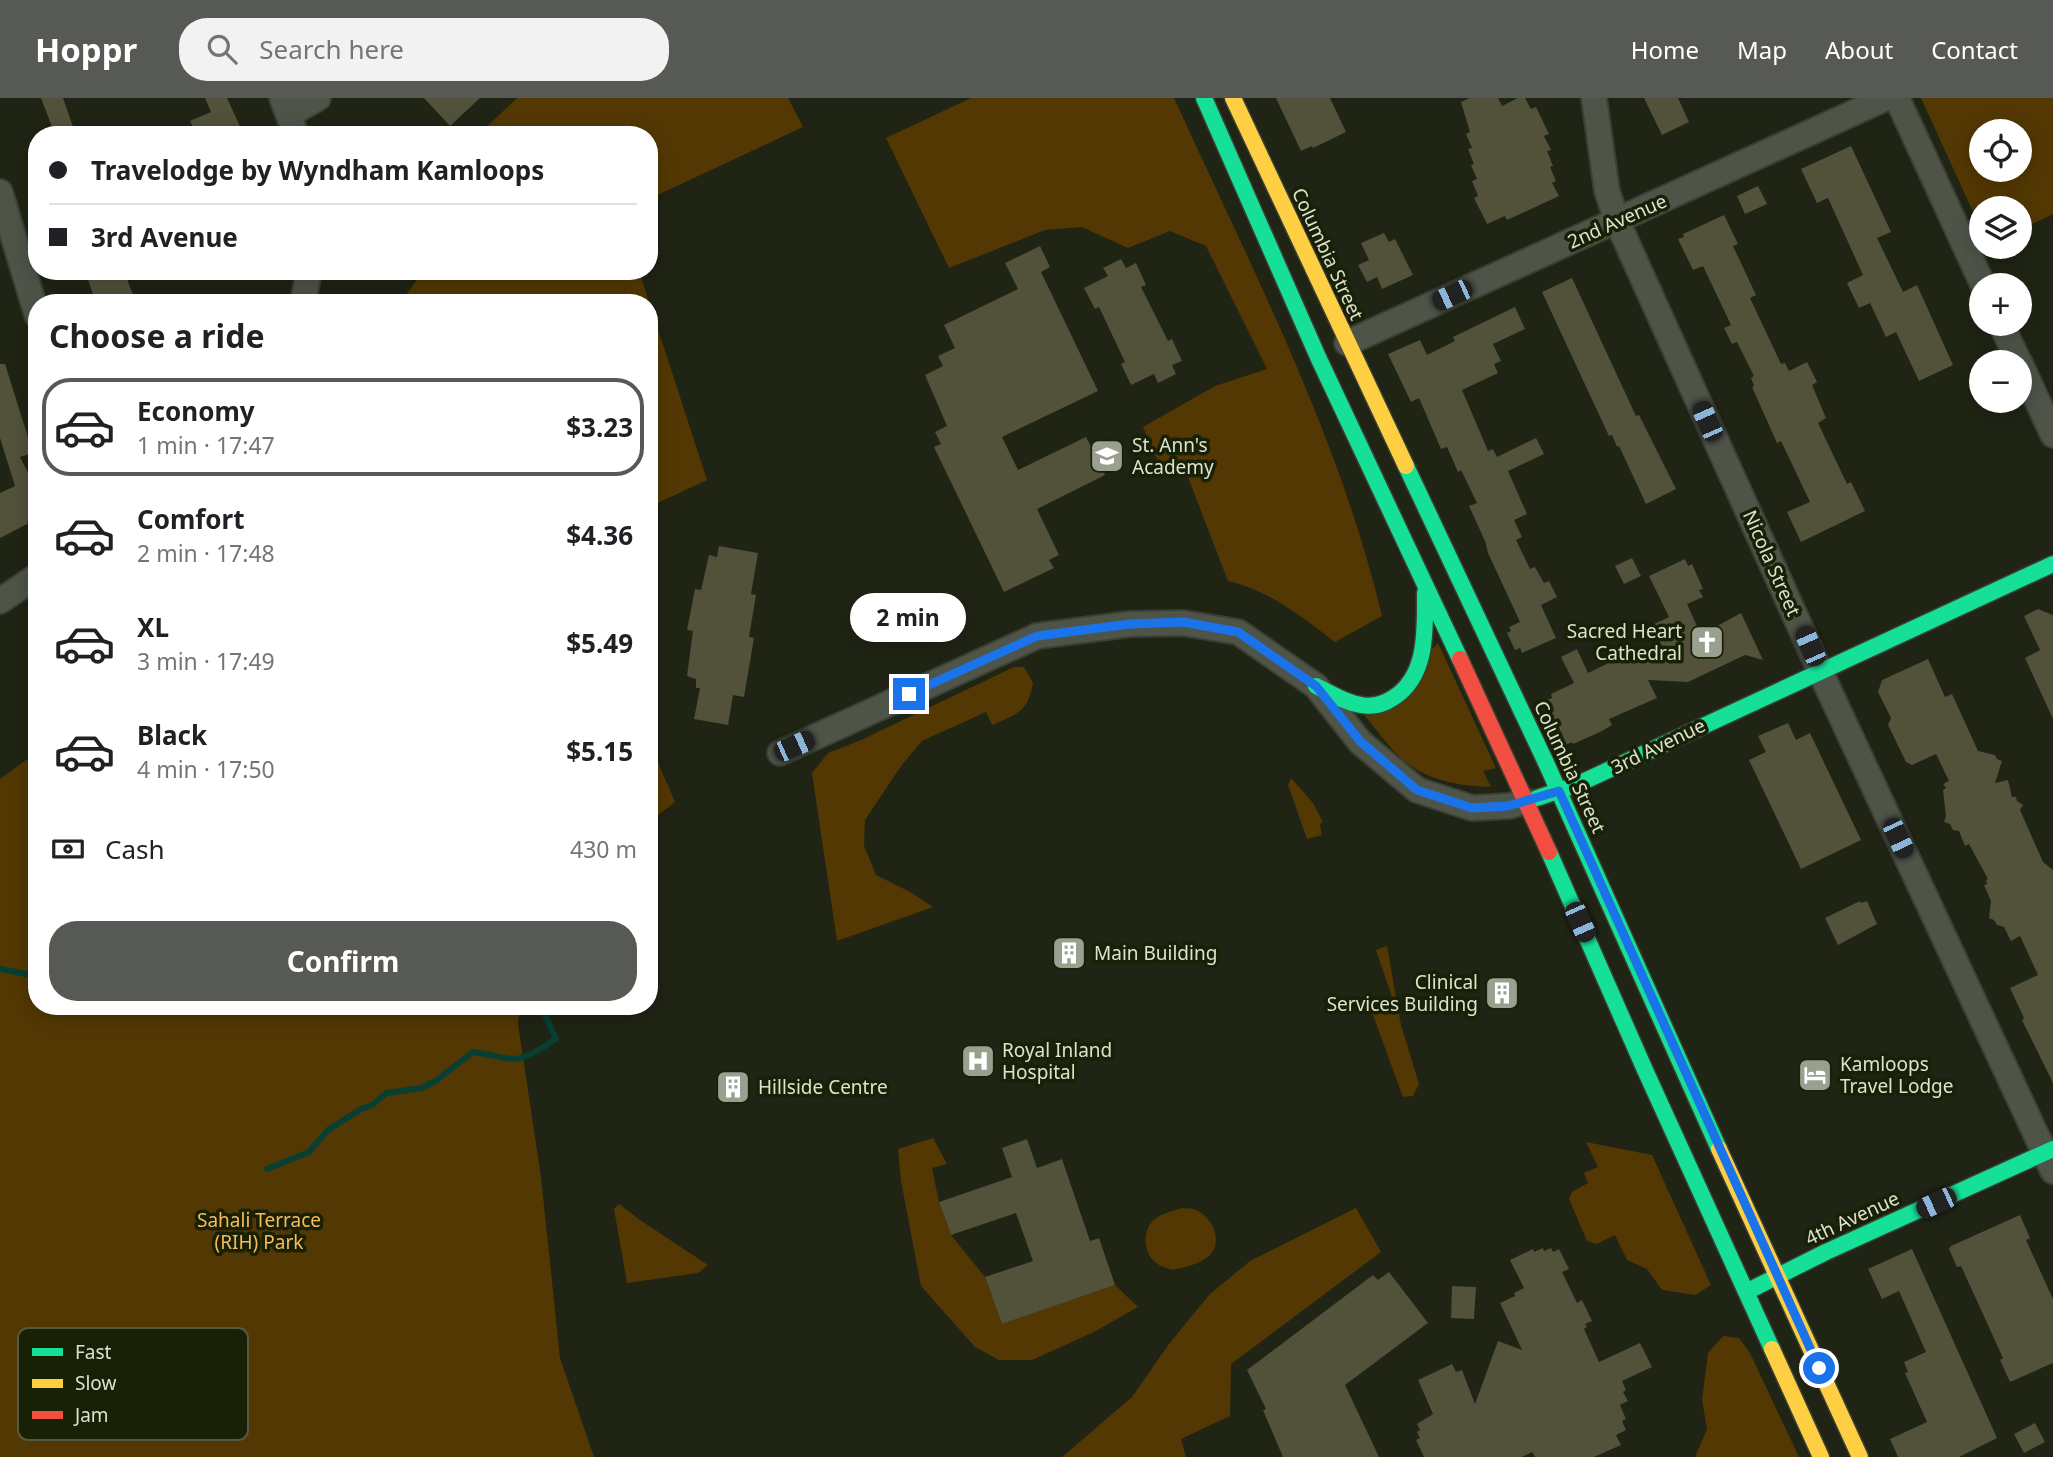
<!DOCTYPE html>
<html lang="en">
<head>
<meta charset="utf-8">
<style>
	body { margin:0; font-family:"Noto Sans",sans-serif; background:#f2f2f2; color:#202124; height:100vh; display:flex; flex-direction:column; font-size:26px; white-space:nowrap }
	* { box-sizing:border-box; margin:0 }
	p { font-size:23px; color:#757577 }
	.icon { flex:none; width:38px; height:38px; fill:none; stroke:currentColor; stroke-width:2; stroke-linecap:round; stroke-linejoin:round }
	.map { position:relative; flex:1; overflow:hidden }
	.details { position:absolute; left:28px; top:196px; width:630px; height:721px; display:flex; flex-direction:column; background:#fff; border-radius:28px; box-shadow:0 4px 18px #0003 }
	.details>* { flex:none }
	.banner { position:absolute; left:28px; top:28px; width:630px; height:154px; border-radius:28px; box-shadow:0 4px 18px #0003; display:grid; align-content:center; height:154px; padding:0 21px; background:#fff }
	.controls { position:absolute; left:1969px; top:21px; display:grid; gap:14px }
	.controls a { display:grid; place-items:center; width:63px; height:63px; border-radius:50%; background:#fff; box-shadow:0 4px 18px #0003; font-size:35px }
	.end { position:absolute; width:32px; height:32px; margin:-16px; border:9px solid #1a73e8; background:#fff; box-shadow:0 0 0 4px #fff }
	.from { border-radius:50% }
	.bubble { position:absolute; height:49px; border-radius:24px; background:#fff; box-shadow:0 4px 18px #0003; font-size:23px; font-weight:700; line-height:49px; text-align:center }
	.car { position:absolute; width:21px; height:42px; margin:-21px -10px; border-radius:9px; box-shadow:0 0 5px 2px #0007; background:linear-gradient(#222 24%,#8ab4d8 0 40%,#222 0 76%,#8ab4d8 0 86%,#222 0) }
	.banner b { display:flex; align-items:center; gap:24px; height:66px; font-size:26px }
	.banner b+b { border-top:2px solid #e0e0e0 }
	.banner i { width:18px; height:18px; background:#202124 }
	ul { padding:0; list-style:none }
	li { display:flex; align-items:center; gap:21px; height:98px; margin:0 14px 10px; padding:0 7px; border:4px solid transparent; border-radius:28px }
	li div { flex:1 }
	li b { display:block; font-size:26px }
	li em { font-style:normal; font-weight:700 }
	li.on { border-color:#575a54 }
	li>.icon { width:63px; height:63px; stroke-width:1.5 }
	h2 { padding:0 21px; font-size:32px; line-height:84px }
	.pay { display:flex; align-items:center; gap:18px; height:77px; padding:0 21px; font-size:26px }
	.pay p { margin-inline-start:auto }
	.primary-button { display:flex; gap:14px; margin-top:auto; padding:14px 21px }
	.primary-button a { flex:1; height:80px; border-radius:28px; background:#575a54; color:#fff; font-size:28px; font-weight:700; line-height:80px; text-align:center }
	header { display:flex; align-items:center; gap:42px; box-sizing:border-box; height:98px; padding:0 35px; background:#575a54; color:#fff }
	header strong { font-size:33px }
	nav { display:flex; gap:38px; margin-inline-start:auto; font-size:24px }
	.search { width:490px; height:63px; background:#f2f2f2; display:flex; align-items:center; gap:18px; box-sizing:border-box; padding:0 24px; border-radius:28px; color:#757577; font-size:26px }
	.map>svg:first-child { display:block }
	.green { fill:#533803; fill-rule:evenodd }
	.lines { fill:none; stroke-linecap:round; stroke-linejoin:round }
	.stream { stroke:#073f32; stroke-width:6 }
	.building { fill:#52513a }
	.street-casing { stroke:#3b4033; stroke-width:28 }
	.fast-casing { stroke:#3b4033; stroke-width:19 }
	.slow-casing { stroke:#3b4033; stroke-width:19 }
	.jam-casing { stroke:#3b4033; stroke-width:19 }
	.street { stroke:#4f5449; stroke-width:24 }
	.fast { stroke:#16e098; stroke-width:16 }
	.slow { stroke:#ffcf43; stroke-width:16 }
	.jam { stroke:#f24e42; stroke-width:16 }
	.route { stroke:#1a73e8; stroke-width:9 }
	.labels { text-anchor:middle; stroke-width:7; stroke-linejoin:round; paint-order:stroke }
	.street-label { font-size:19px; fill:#dce2d1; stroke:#182005 }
	.poi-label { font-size:19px; fill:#dce2d1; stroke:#182005; text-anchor:start }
	.park-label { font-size:19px; fill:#fbba5a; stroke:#182005 }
	.key { fill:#182005; stroke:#535a42; stroke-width:2 }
	.key-label { font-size:19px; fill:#dce2d1 }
</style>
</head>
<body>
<header>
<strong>Hoppr</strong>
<div class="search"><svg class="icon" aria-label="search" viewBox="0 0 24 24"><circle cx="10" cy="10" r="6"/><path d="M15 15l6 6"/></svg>Search here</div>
<nav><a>Home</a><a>Map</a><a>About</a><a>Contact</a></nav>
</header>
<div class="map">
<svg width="2053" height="1359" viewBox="0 0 2053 1359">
	<rect width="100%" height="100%" fill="#1f2414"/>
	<!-- green -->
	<path class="green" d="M517,0H788L803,29L649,101V37H478Z
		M971,0H1174C1251,169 1339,337 1382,518L1335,544C1303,519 1268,492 1228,483L1186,374L1159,366L1143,329L1215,288L1267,271L1206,148L1170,133L1128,150L1082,129L1045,132L949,170L886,40Z
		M1921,0H2053V116L2020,132V110H1981V131ZM1981,33H2020V72H1981Z
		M424,173H639L707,382L649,409V205H406L407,195Z
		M1438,545L1496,670L1483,673L1491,689C1464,688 1434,684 1411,668C1395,658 1378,633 1365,618Z
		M1014,569H1024L1033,585C1028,614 1017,616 992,627L986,614L922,643L901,668L865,722L864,748L876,777L912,795L933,809L837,843L812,675L828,655L861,642Z
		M649,643L675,704L649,724Z
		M37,654V908H520L518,926L541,1079L560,1260L594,1359H0V681Z
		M1291,680L1313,705L1323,724L1320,726L1322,737L1307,741L1288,687Z
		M1387,848L1401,927L1419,986L1413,998L1403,999L1370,909L1392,899L1376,852Z
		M933,1040L947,1066L932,1070L939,1104L951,1137L985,1179L1002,1226L1115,1187L1138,1209L1094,1234L1032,1262H999L975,1249L921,1188L901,1083L898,1051Z
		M1586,1044L1652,1057L1711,1187L1695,1197L1662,1192L1647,1171L1627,1162L1615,1137L1597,1146L1587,1143L1569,1101L1572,1094L1588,1085L1584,1075L1598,1069Z
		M619,1106L640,1122L708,1167L698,1175L627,1185L614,1111Z
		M1182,1110C1185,1111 1189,1110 1193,1111C1211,1116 1224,1142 1210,1157C1201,1166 1185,1169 1173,1172C1166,1170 1158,1168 1153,1162C1143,1152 1143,1130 1155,1121C1162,1115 1173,1113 1182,1110Z
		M1356,1110L1381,1154L1231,1266L1230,1318L1181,1341L1186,1359H1062L1132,1299L1169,1246L1209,1197L1250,1163Z
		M1723,1238L1739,1240L1750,1255L1799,1359H1695L1707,1331L1702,1302L1708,1255Z"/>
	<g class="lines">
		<!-- stream -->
		<path class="stream" d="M0,871L37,878
			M267,1071L309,1054L328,1032L361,1011L372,1007L387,995L422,990L437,982L473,954C485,955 504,961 513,961C528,961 544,948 556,941L541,908"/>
	</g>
	<!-- building -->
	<path class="building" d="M41,0H63L76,37H55Z
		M205,0H227L244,37H197L190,23L211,14Z
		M424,0H480L450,28Z
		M1276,0H1330L1346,34L1313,50L1312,48L1301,53Z
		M1470,0H1498L1502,8L1518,0H1525L1531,11L1536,9L1549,36L1544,38L1551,52L1547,53L1553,68L1550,69L1556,83L1552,85L1559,98L1507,122L1505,118L1487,126L1474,100L1478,98L1472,83L1477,81L1471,67L1474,66L1468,51L1472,50L1466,36L1470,34L1461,4Z
		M1644,0H1678L1689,24L1662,37Z
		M1851,48L1891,134L1877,140L1903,194L1917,187L1953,267L1919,283L1896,234L1886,239L1870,205L1859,210L1847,185L1863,177L1828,100L1817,105L1801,71Z
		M1758,88L1767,106L1745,116L1737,98Z
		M1724,117L1738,146L1733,148L1756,197L1750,200L1781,266L1785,265L1789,273L1807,264L1817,284L1812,287L1826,320L1818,325L1847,386L1851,384L1865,413L1801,444L1787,414L1810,404L1781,343L1777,345L1752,289L1754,288L1751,280L1754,278L1737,244L1732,246L1724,230L1731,227L1703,168L1693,172L1678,141L1684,139L1683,136Z
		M1384,135L1389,144L1395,141L1413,177L1382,191L1377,179L1367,184L1358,167L1369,162L1361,145Z
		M1040,148L1050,169L1041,174L1098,293L1002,339L1018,372L1086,339L1105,377L1037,411L1059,457L1049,462L1054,470L1004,494L934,349L941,346L935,334L947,328L925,277L943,268L938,258L955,250L944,227L1018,191L1005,165Z
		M1121,161L1126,170L1136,165L1146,187L1141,189L1168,243L1172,241L1182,263L1172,267L1176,276L1158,285L1154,276L1131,287L1121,266L1125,264L1099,209L1095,211L1084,190L1108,178L1103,170Z
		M85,173H124L136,205H96Z
		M1572,180L1636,318L1639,317L1676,391L1646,406L1619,348L1617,349L1612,337L1609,338L1542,194Z
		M1515,209L1525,231L1493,246L1501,263L1494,266L1498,275L1462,292L1488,353L1493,351L1497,359L1536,340L1544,356L1508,373L1527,416L1514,422L1522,439L1516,442L1530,471L1535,469L1544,485L1549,483L1557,499L1541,507L1556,540L1522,555L1520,550L1515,552L1507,535L1511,533L1509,529L1520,524L1488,455L1485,443L1469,408L1477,405L1461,372L1458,374L1447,349L1441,351L1419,300L1411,304L1388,256L1420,242L1427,257L1455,243L1453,239Z
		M0,266H5L33,355L20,359L37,392V421L0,440V395L15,388L0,340Z
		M719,448L758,455L751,496L756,497L749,539L754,540L744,599L733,597L728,627L694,621L700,590H696V581L687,578L693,533L687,532L695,491L701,492L709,457L717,459Z
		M1632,460L1641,478L1624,486L1615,468Z
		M1685,461L1688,468L1692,466L1703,491L1699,492L1703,499L1687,506L1701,537L1741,515L1763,562L1745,557L1688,584L1648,582L1657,600L1609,621L1612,627L1600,634L1573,646L1572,644L1563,648L1542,604L1552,600L1551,596L1574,585L1561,559L1577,551L1588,575L1629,555L1634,565L1663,551L1652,527L1669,519L1649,478Z
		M2038,511L2053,517V621L2025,560L2040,552L2024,518Z
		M1928,561L1945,599L1952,596L1978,653L1995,657L1997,661L2002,663L1995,685L2008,682L2012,699H2016L2017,703L2023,707L2020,712L2043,764L2053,772V985L2022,922L2024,920L2010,890L2038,877L2020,838L2011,843L2004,829L1997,827L1994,822L1989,820L1991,803L1984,787L1987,786L1986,782L1988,781L1969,746L1965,748L1959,733L1953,732L1950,726L1944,724L1946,718L1943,692L1946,690L1943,686L1949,683L1936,656L1912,667L1906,664L1888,627L1891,620L1878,594L1882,582Z
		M1788,625L1796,642L1810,635L1861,742L1801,771L1749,662L1766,654L1758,638Z
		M1860,803L1861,805L1867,803L1877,826L1838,847L1825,820Z
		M1027,1041L1037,1070L1062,1061L1090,1143L1099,1140L1115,1187L1002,1226L985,1179L1033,1163L1016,1115L951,1137L939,1104L1012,1079L1002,1050Z
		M2020,1117L2030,1140L2026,1142L2053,1201V1265L2010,1284L2000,1262L2003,1260L1961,1168L1957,1169L1949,1151L1951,1148Z
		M1543,1150L1544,1153L1551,1150L1553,1154L1559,1151L1569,1171L1562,1174L1577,1205L1582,1202L1592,1223L1585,1226L1587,1229L1584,1231L1599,1264L1640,1245L1652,1269L1622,1283L1626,1292L1623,1294L1628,1303L1620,1307L1626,1321L1622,1323L1626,1332L1616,1337L1621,1347L1594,1359H1535L1532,1354L1522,1359H1424L1416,1342L1420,1340L1417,1334L1420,1332L1417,1326L1433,1316L1418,1282L1452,1266L1456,1274L1462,1272L1475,1306L1498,1243L1522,1252L1500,1205L1515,1198L1514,1195L1524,1190L1510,1162L1533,1151L1534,1154Z
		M1912,1151L1997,1340L1959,1359H1898L1890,1341L1927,1324L1905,1275L1908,1274L1904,1264L1926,1254L1899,1193L1882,1201L1868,1171Z
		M1389,1174L1428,1225L1345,1287L1379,1359H1283L1263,1312L1266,1311L1247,1272L1373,1177L1378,1182Z
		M1452,1188L1476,1189L1474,1221L1451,1220Z
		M2035,1325L2045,1344L2024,1355L2014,1336Z"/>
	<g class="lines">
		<!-- street casing -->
		<g class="street-casing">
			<path id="street" d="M282,0L296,37
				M1594,0L1607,93L1617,123L1820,573L2053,1073
				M1897,0L1983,187
				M290,16L318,0
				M0,94L37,217
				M303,205L309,173
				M2001,226L2019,264
				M1347,245L1886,0
				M2020,265L2053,337
				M0,503L37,478
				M780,655L1037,538L1130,526L1183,525L1238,534L1316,588L1360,644L1417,692L1472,710L1509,708L1526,703"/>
		</g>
		<!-- fast casing -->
		<g class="fast-casing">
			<path id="fast" d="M1204,0L1318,259L1460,561
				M1406,368L1547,667L1719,1051
				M1316,588C1331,595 1345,605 1361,607C1372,609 1384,606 1393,600C1428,578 1425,532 1425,495
				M1537,700L1576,687L2053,466
				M1549,754L1645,972L1772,1251
				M1754,1190L1826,1154L2053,1051"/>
		</g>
		<!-- slow casing -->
		<g class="slow-casing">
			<path id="slow" d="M1233,0L1406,368
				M1719,1051L1860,1359
				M1772,1251L1821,1359"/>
		</g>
		<!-- jam casing -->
		<g class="jam-casing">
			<path id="jam" d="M1460,561L1549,754"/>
		</g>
		<!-- street -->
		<use href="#street" class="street"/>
		<!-- fast -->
		<use href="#fast" class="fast"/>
		<!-- slow -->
		<use href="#slow" class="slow"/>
		<!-- jam -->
		<use href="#jam" class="jam"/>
	</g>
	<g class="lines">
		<!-- route -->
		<path class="route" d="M909,596L1037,538L1130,526L1183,524L1238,534L1316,588L1360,643L1417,692L1472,710L1508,708L1559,693L1819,1270"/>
	</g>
	<!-- icons -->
	<defs>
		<g id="school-square" transform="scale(1.75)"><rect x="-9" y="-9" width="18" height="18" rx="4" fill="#9aa08f" stroke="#182005"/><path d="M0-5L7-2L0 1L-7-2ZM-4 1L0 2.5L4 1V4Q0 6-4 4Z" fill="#fff"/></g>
		<g id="church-square" transform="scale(1.75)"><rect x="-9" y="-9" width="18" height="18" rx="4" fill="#9aa08f" stroke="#182005"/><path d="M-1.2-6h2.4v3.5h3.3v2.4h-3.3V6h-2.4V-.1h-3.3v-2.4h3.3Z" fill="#fff"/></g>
		<g id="building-square" transform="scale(1.75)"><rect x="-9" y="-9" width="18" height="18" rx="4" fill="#9aa08f" stroke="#182005"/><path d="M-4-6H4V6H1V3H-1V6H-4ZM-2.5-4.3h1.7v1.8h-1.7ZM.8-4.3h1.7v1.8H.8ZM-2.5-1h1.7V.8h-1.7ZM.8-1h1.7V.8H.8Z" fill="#fff"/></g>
		<g id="hospital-square" transform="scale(1.75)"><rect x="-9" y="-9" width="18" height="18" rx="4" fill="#9aa08f" stroke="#182005"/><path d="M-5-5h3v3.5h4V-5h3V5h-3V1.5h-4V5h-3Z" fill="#fff"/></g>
		<g id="hotel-square" transform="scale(1.75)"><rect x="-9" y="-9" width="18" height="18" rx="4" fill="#9aa08f" stroke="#182005"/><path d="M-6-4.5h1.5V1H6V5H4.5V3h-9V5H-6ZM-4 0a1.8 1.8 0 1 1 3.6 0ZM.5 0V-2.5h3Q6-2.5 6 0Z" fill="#fff"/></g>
	</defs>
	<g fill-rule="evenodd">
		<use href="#school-square" x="1107" y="358"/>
		<use href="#church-square" x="1707" y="544"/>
		<use href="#building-square" x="1069" y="855"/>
		<use href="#building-square" x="1502" y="895"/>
		<use href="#hospital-square" x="978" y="963"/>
		<use href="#hotel-square" x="1815" y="977"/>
		<use href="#building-square" x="733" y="989"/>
	</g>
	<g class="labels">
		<!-- street labels -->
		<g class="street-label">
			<text transform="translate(1617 123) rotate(-24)" y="7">2nd Avenue</text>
			<text transform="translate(1328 156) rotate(65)" y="7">Columbia Street</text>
			<text transform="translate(1772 465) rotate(66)" y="7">Nicola Street</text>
			<text transform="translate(1658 648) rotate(-26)" y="7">3rd Avenue</text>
			<text transform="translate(1570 669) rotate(65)" y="7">Columbia Street</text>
			<text transform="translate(1852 1120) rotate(-25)" y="7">4th Avenue</text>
		</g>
		<!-- poi labels -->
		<g class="poi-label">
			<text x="1132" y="354">St. Ann's<tspan x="1132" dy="22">Academy</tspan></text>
			<text x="1682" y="540" text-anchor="end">Sacred Heart<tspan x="1682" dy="22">Cathedral</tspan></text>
			<text x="1094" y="862">Main Building</text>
			<text x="1478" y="891" text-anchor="end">Clinical<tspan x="1478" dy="22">Services Building</tspan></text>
			<text x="1002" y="959">Royal Inland<tspan x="1002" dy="22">Hospital</tspan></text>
			<text x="1840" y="973">Kamloops<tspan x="1840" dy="22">Travel Lodge</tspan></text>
			<text x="758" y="996">Hillside Centre</text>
		</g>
		<!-- park labels -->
		<g class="park-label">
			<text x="259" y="1129">Sahali Terrace<tspan x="259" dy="22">(RIH) Park</tspan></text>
		</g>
	</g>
	<!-- legend -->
	<rect x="18" y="1230" width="230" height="112" rx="10" class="key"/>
	<rect x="32" y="1250" width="31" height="8" fill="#16e098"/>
	<rect x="32" y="1281" width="31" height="9" fill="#ffcf43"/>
	<rect x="32" y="1313" width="31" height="8" fill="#f24e42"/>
	<g class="key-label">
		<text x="75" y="1261">Fast</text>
		<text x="75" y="1292">Slow</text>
		<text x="75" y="1324">Jam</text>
	</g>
</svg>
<div class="controls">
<a><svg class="icon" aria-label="locate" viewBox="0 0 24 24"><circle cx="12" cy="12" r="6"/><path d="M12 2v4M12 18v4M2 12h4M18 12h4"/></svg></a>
<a><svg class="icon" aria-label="layers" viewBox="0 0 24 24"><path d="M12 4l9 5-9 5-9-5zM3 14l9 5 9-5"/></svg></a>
<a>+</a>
<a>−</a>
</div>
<i class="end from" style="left:1819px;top:1270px"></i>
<i class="end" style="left:909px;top:596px"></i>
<div class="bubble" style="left:850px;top:495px;width:116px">2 min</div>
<i class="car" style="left:1452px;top:197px;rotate:245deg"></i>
<i class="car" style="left:1707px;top:323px;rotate:336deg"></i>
<i class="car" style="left:1810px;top:548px;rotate:336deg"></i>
<i class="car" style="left:794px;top:648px;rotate:66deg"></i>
<i class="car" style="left:1898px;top:740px;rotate:155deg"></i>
<i class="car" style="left:1580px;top:824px;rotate:156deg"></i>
<i class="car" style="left:1936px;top:1105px;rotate:245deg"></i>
<div class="banner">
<b><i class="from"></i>Travelodge by Wyndham Kamloops</b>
<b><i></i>3rd Avenue</b>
</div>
<section class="details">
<h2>Choose a ride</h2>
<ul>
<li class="on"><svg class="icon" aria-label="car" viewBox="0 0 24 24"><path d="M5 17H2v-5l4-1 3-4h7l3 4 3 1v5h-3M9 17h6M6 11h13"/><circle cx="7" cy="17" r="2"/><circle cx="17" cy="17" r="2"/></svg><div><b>Economy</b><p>1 min · 17:47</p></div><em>$3.23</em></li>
<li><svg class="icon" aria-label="car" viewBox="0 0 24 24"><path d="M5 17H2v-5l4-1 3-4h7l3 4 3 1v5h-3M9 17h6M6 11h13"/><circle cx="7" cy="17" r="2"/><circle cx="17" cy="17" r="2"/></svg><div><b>Comfort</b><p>2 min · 17:48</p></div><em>$4.36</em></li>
<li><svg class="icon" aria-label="car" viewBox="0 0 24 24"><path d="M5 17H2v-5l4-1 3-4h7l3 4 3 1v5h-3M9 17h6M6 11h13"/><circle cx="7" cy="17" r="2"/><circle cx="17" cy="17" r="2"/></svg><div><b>XL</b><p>3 min · 17:49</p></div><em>$5.49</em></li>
<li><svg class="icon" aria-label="car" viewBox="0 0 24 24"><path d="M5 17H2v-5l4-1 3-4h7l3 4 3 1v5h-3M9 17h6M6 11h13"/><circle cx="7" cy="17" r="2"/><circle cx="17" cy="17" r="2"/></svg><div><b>Black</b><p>4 min · 17:50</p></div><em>$5.15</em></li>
</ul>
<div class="pay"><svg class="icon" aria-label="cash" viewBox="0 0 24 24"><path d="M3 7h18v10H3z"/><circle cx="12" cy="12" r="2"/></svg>Cash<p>430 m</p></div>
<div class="primary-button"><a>Confirm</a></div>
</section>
</div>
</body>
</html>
